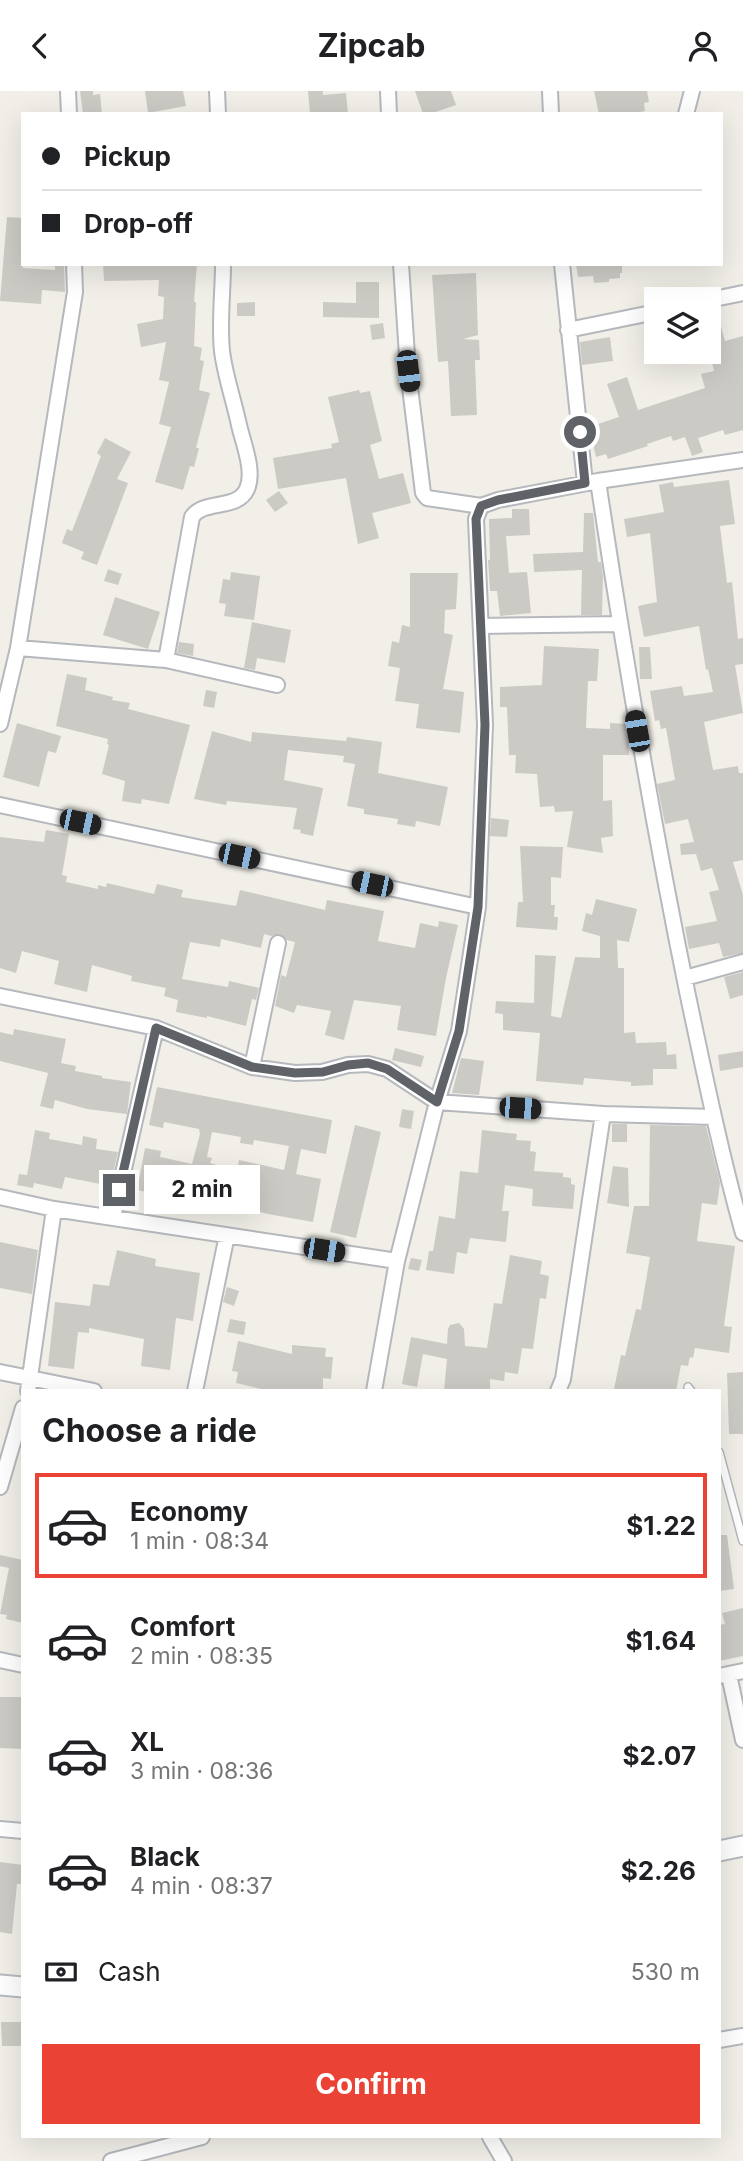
<!DOCTYPE html>
<html lang="en">
<head>
<meta charset="utf-8">
<style>
	body { margin:0; font-family:Inter,sans-serif; background:#f2f2f2; color:#202124; height:100vh; display:flex; flex-direction:column; font-size:26px; white-space:nowrap }
	* { box-sizing:border-box; margin:0 }
	p { font-size:23px; color:#757577 }
	.icon { flex:none; width:38px; height:38px; fill:none; stroke:currentColor; stroke-width:2; stroke-linecap:round; stroke-linejoin:round }
	.map { position:relative; flex:1; overflow:hidden }
	.side { position:absolute; left:21px; top:1298px; width:700px; height:749px; display:flex; flex-direction:column; background:#fff; border-radius:0px; box-shadow:0 7px 28px #0002 }
	.side>* { flex:none }
	.banner { position:absolute; left:21px; top:21px; width:702px; height:154px; border-radius:0px; box-shadow:0 7px 28px #0002; display:grid; align-content:center; height:154px; padding:0 21px; background:#fff }
	.tools { position:absolute; left:644px; top:196px; display:grid; gap:14px }
	.tools a { display:grid; place-items:center; width:77px; height:77px; border-radius:0px; background:#fff; box-shadow:0 7px 28px #0002; font-size:35px }
	.end { position:absolute; width:32px; height:32px; margin:-16px; border:9px solid #5f6368; background:#fff; box-shadow:0 0 0 4px #fff }
	.from { border-radius:50% }
	.bubble { position:absolute; height:49px; border-radius:0px; background:#fff; box-shadow:0 7px 28px #0002; font-size:23px; font-weight:700; line-height:49px; text-align:center }
	.car { position:absolute; width:21px; height:42px; margin:-21px -10px; border-radius:9px; box-shadow:0 0 5px 2px #0007; background:linear-gradient(#222 24%,#8ab4d8 0 40%,#222 0 76%,#8ab4d8 0 86%,#222 0) }
	.banner b { display:flex; align-items:center; gap:24px; height:66px; font-size:26px }
	.banner b+b { border-top:2px solid #e0e0e0 }
	.banner i { width:18px; height:18px; background:#202124 }
	ul { padding:0; list-style:none }
	li { display:flex; align-items:center; gap:21px; height:105px; margin:0 14px 10px; padding:0 7px; border:4px solid transparent; border-radius:0px }
	li div { flex:1 }
	li b { display:block; font-size:26px }
	li em { font-style:normal; font-weight:700 }
	li.selected { border-color:#ea4335 }
	li>.icon { width:63px; height:63px; stroke-width:1.5 }
	h2 { padding:0 21px; font-size:32px; line-height:84px }
	.pay { display:flex; align-items:center; gap:18px; height:77px; padding:0 21px; font-size:26px }
	.pay p { margin-inline-start:auto }
	.action { display:flex; gap:14px; margin-top:auto; padding:14px 21px }
	.action a { flex:1; height:80px; border-radius:0px; background:#ea4335; color:#fff; font-size:28px; font-weight:700; line-height:80px; text-align:center }
	header { display:flex; justify-content:space-between; align-items:center; height:91px; padding:0 21px; background:#fff; font-size:32px; font-weight:700 }
	.map>svg:first-child { display:block }
	.building { fill:#cccac5; fill-rule:evenodd }
	.lines { fill:none; stroke-linecap:round; stroke-linejoin:round }
	.lane-casing { stroke:#b5b8bc; stroke-width:10 }
	.street-casing { stroke:#b5b8bc; stroke-width:18 }
	.secondary-casing { stroke:#b6babf; stroke-width:23 }
	.lane { stroke:#fff; stroke-width:7 }
	.street { stroke:#fff; stroke-width:14 }
	.secondary { stroke:#fff; stroke-width:19 }
	.route { stroke:#5f6368; stroke-width:9 }
</style>
</head>
<body>
<header><svg class="icon" aria-label="back" viewBox="0 0 24 24"><path d="M15 5l-7 7 7 7"/></svg>Zipcab<svg class="icon" aria-label="person" viewBox="0 0 24 24"><circle cx="12" cy="8" r="4"/><path d="M4 21q1-7 8-7t8 7"/></svg></header>
<div class="map">
<svg width="743" height="2070" viewBox="0 0 743 2070">
	<rect width="100%" height="100%" fill="#f1efe8"/>
	<!-- building -->
	<path class="building" d="M80,0H93V4L100,3L102,23H83Z
		M145,0H183L186,15L148,22Z
		M308,0H323V4L346,2L348,23H310Z
		M415,0H451L456,14L430,23H423Z
		M594,0H647L649,11L644,12L645,20L630,23H599Z
		M7,126L23,127V177L55,179V173H64L65,201L42,199L41,213L0,210Z
		M103,173H197L194,211H196L194,255L202,257L200,269L204,270L199,299L210,302L196,357H199L194,376L190,375L183,399L155,391L171,336L159,333L169,291L159,289L166,251L141,256L137,233L163,228L164,206L158,205L159,189L104,190Z
		M576,173H622V182H620V187L609,188V191L594,192L593,185L578,186Z
		M476,182L478,244L463,248L479,249L480,269H475L477,324L451,325L448,270L438,271L432,184Z
		M356,191H379V227L323,226V211L356,212Z
		M255,211V225H237V212Z
		M383,232L385,247L372,249L370,234Z
		M721,235L725,250L743,245V339L725,344L723,339L698,347L703,361L692,365L685,346L673,350L671,345L647,353L648,355L608,368L606,363L596,366L589,336L619,326L607,293L627,286L638,319L705,297L701,283L714,280L709,258V237Z
		M610,246L613,270L582,274L580,251Z
		M359,299L360,302L370,300L382,350L370,354L379,388L403,382L411,412L372,422L379,447L358,453L346,387L278,398L273,367L332,357L331,353L339,351L328,306Z
		M105,347L131,361L117,388L128,392L97,474L81,468L84,461L62,452L67,438L72,440L101,365L97,362Z
		M729,389L735,433L720,435L727,492L732,491L738,548L743,547V573L735,574L743,622L704,631L713,679L738,675L739,682H743V769L733,771L743,804V862L723,866L719,852L689,858L685,836L717,830L709,801L719,799L712,777L701,780L696,763L681,764L680,753L694,751L688,728L665,733L657,693L675,689L666,637L661,638L659,629L655,630L650,600L682,595L684,605L713,601L708,578L706,579L699,535L644,546L638,515L657,511L650,442L627,446L624,428L664,421L659,394L673,391L674,396Z
		M279,400L288,412L275,421L266,409Z
		M512,418H529L530,444L506,445L509,482L527,481L531,522L500,525L497,500H490L488,469H490L489,428L512,427Z
		M584,422H593L598,471H601L603,485L602,524H581L582,479L534,481L533,463L583,461Z
		M108,478L122,483L118,494L104,490Z
		M231,481L260,485L254,529L224,525L226,513L219,512L223,488L230,489Z
		M410,482H458L456,518L445,519L444,542L453,544L443,598L464,601L460,642L416,637L419,613L395,610L400,577L388,575L392,550L399,552L402,534L410,536Z
		M115,506L160,521L148,558L103,544Z
		M252,531L291,539L285,572L257,567L255,579L244,577Z
		M179,551L194,553L193,565L177,562Z
		M544,555L599,558L597,590H588L586,637L610,638V632L627,633L629,664H603V710L612,709L613,745L601,747L603,762L567,756L573,720L555,721L554,715L540,716L537,683L515,682L516,664H509L507,616H500V596L542,594Z
		M639,556H650L652,588H640Z
		M67,583L87,587L85,599L113,606L112,609L130,612L128,618L190,634L169,713L142,708L141,713L122,710L125,690L102,683L109,654L107,653L108,648L56,635Z
		M206,599L217,601L214,617L203,615Z
		M17,632L61,645L56,662L48,660L39,696L3,686Z
		M212,640L251,651L252,641L346,650L347,646L382,651L378,682L448,696L440,735L416,730L415,736L397,733L398,728L364,723V718L347,715L355,673L343,671L344,665L288,659L284,689L323,697L313,745L300,742L301,739L293,738L297,717L227,710L226,714L194,708Z
		M491,727L509,729L507,746L490,745Z
		M46,739L69,743L62,784L67,785L66,791L98,798V794L106,796L107,792L154,803L157,793L183,799L181,806L236,815L240,799L325,819L327,809L384,820L378,850L415,857L420,832L438,836L439,830L458,834L446,887L436,945L397,939L401,915L354,909L344,949L325,944L331,920L297,914L294,922L275,915L281,884L286,886L295,851L287,849L279,843L271,845L264,843L261,857L221,848L220,856L190,851L182,888L228,896L229,890L259,897L256,909L252,908L246,935L207,925V927L176,921L178,909L164,905L166,897L131,890L132,885L92,874L87,901L54,893L59,870L22,860L16,882L0,877V746L44,751Z
		M520,755L563,756L561,787L551,786V814H555L554,826H558L557,839L516,836L518,811H523Z
		M596,808L637,818L629,851L617,849L618,877H624V942L635,941L636,952L666,951L667,964L676,963L677,978H653V994L631,995V991L584,987L583,994L536,990L540,942L503,939V923L495,922L496,910L534,912L535,864L556,865L551,925L561,927L575,866L600,867V845L582,840L586,822L592,824Z
		M743,881V904L730,908L724,886Z
		M14,938L66,948L61,972L76,975L75,980L102,985V987L131,991L127,1023L87,1018L55,1009L53,1018L40,1015L48,982L0,970V941L13,944Z
		M395,957L424,965L421,976L392,969Z
		M743,960V976L720,980L718,964Z
		M461,967L484,970L479,1004L452,1002Z
		M157,996L332,1029L326,1063L301,1058L296,1083L321,1088L313,1131L268,1123L178,1100L177,1107L137,1099L145,1057L161,1060L160,1066L192,1073L200,1043L199,1038L164,1031L163,1037L149,1034ZM212,1041L241,1046L240,1052L253,1054L254,1049L289,1055L284,1079L239,1069L237,1080L210,1072L212,1067L207,1066Z
		M402,1018L414,1020L411,1038L399,1036Z
		M612,1033H627V1051H612Z
		M355,1034L381,1041L356,1147L330,1141Z
		M650,1034L706,1035L720,1092L717,1114L702,1112L697,1150L735,1155L724,1235L732,1236L729,1262L695,1257L693,1267L690,1266L688,1275L681,1274L676,1300H626L614,1298L621,1264L625,1265L636,1218L641,1219L650,1166L626,1162L634,1115H649Z
		M35,1039L50,1042L49,1048L82,1054L83,1045L97,1048L96,1058L118,1061L110,1095L65,1086L62,1098L34,1092L33,1097L17,1094L19,1083L27,1084Z
		M482,1039L517,1043L516,1049L531,1050L530,1060L536,1061L534,1080L563,1082V1086L571,1087V1093L575,1094L573,1118L532,1115L533,1098L505,1094L502,1120H509L506,1151L470,1147L467,1163L457,1161L454,1183L426,1179L429,1160H433L439,1125L455,1128L460,1080L478,1082Z
		M613,1075L628,1077L629,1116L607,1112Z
		M0,1151L38,1159L32,1203L0,1197Z
		M117,1159L156,1168L155,1175L200,1182L193,1230L176,1227L170,1279L141,1275L144,1248L89,1237V1242L78,1241L74,1278L48,1275L55,1211L90,1215L93,1193L109,1195Z
		M510,1164L542,1170L540,1183L549,1185L546,1208L540,1207L533,1258L522,1257L518,1283L505,1281L504,1290L490,1288V1300H444L447,1268L423,1263L417,1296L402,1293L411,1246L447,1253L448,1238L450,1234L459,1232L464,1238L465,1255L487,1257L494,1212L502,1213Z
		M411,1167L422,1169L419,1180L408,1178Z
		M227,1196L239,1200L234,1215L223,1211Z
		M230,1228L246,1231L244,1244L227,1241Z
		M238,1250L292,1263V1254L326,1257L325,1266H333L331,1288L323,1287V1300H270L236,1292L238,1281L232,1280Z
		M743,1281V1343H729L727,1282Z
		M719,1444H727L734,1498L719,1500Z
		M0,1464L23,1469V1532L6,1528L7,1524L0,1523L9,1477L0,1475Z
		M743,1517V1565L719,1570V1534L725,1533L722,1522Z
		M0,1606H23V1658L0,1657Z
		M0,1771L23,1774V1793H17L12,1843L0,1841Z
		M1,1931H23V1955H2Z"/>
	<g class="lines">
		<!-- lane casing -->
		<g class="lane-casing">
			<path id="lane" d="M688,1296L691,1300
				M719,1361L743,1450"/>
		</g>
		<!-- street casing -->
		<g class="street-casing">
			<path id="street" d="M68,0L69,23
				M217,0L218,23
				M388,0L389,23
				M550,0L551,23
				M686,23L692,0
				M401,173L408,280L423,402L427,407L481,415
				M562,173L585,392
				M709,209L743,202
				M568,239L656,221
				M598,390C624,563 653,734 688,905C705,985 721,1064 743,1142
				M481,535L620,533
				M18,557L166,569L277,594
				M166,569L192,426C204,408 237,420 247,398C255,380 243,352 239,334C234,310 225,285 222,260C219,232 223,201 223,173
				M0,633L18,557L75,201L74,173
				M0,714L478,816
				M685,887L743,871
				M0,905L156,937L252,976L295,982L322,981L348,974L368,973L387,978L437,1011L603,1023L714,1026
				M252,976L278,852
				M0,1106L54,1118L397,1170
				M113,1126L156,937
				M0,1281L94,1300
				M28,1300L54,1118
				M195,1300L227,1144
				M374,1300L397,1170L437,1011L459,940L478,816L485,634L476,428L481,415L498,409L598,390L743,369
				M558,1300L563,1288L603,1023
				M0,1396L23,1317
				M0,1569L23,1574
				M729,1584L743,1649
				M719,1585L743,1580
				M0,1738L23,1740
				M719,1949L743,1945
				M490,2046L504,2070
				M111,2070L202,2046"/>
		</g>
		<!-- secondary casing -->
		<g class="secondary-casing">
			<path id="secondary" d="M719,1760L743,1755
				M0,1894L23,1896"/>
		</g>
		<!-- lane -->
		<use href="#lane" class="lane"/>
		<!-- street -->
		<use href="#street" class="street"/>
		<!-- secondary -->
		<use href="#secondary" class="secondary"/>
	</g>
	<g class="lines">
		<!-- route -->
		<path class="route" d="M119,1099L156,937L252,976L295,982L323,981L348,974L368,972L387,978L437,1011L459,940L478,816L485,634L476,428L481,415L498,409L585,392L580,341"/>
	</g>
</svg>
<div class="tools">
<a><svg class="icon" aria-label="layers" viewBox="0 0 24 24"><path d="M12 4l9 5-9 5-9-5zM3 14l9 5 9-5"/></svg></a>
</div>
<i class="end from" style="left:580px;top:341px"></i>
<i class="end" style="left:119px;top:1099px"></i>
<div class="bubble" style="left:144px;top:1074px;width:116px">2 min</div>
<i class="car" style="left:408px;top:280px;rotate:173deg"></i>
<i class="car" style="left:637px;top:640px;rotate:350deg"></i>
<i class="car" style="left:80px;top:731px;rotate:102deg"></i>
<i class="car" style="left:239px;top:765px;rotate:102deg"></i>
<i class="car" style="left:372px;top:793px;rotate:282deg"></i>
<i class="car" style="left:520px;top:1017px;rotate:94deg"></i>
<i class="car" style="left:324px;top:1159px;rotate:99deg"></i>
<div class="banner">
<b><i class="from"></i>Pickup</b>
<b><i></i>Drop-off</b>
</div>
<section class="side">
<h2>Choose a ride</h2>
<ul>
<li class="selected"><svg class="icon" aria-label="car" viewBox="0 0 24 24"><path d="M5 17H2v-5l4-1 3-4h7l3 4 3 1v5h-3M9 17h6M6 11h13"/><circle cx="7" cy="17" r="2"/><circle cx="17" cy="17" r="2"/></svg><div><b>Economy</b><p>1 min · 08:34</p></div><em>$1.22</em></li>
<li><svg class="icon" aria-label="car" viewBox="0 0 24 24"><path d="M5 17H2v-5l4-1 3-4h7l3 4 3 1v5h-3M9 17h6M6 11h13"/><circle cx="7" cy="17" r="2"/><circle cx="17" cy="17" r="2"/></svg><div><b>Comfort</b><p>2 min · 08:35</p></div><em>$1.64</em></li>
<li><svg class="icon" aria-label="car" viewBox="0 0 24 24"><path d="M5 17H2v-5l4-1 3-4h7l3 4 3 1v5h-3M9 17h6M6 11h13"/><circle cx="7" cy="17" r="2"/><circle cx="17" cy="17" r="2"/></svg><div><b>XL</b><p>3 min · 08:36</p></div><em>$2.07</em></li>
<li><svg class="icon" aria-label="car" viewBox="0 0 24 24"><path d="M5 17H2v-5l4-1 3-4h7l3 4 3 1v5h-3M9 17h6M6 11h13"/><circle cx="7" cy="17" r="2"/><circle cx="17" cy="17" r="2"/></svg><div><b>Black</b><p>4 min · 08:37</p></div><em>$2.26</em></li>
</ul>
<div class="pay"><svg class="icon" aria-label="cash" viewBox="0 0 24 24"><path d="M3 7h18v10H3z"/><circle cx="12" cy="12" r="2"/></svg>Cash<p>530 m</p></div>
<div class="action"><a>Confirm</a></div>
</section>
</div>
</body>
</html>
